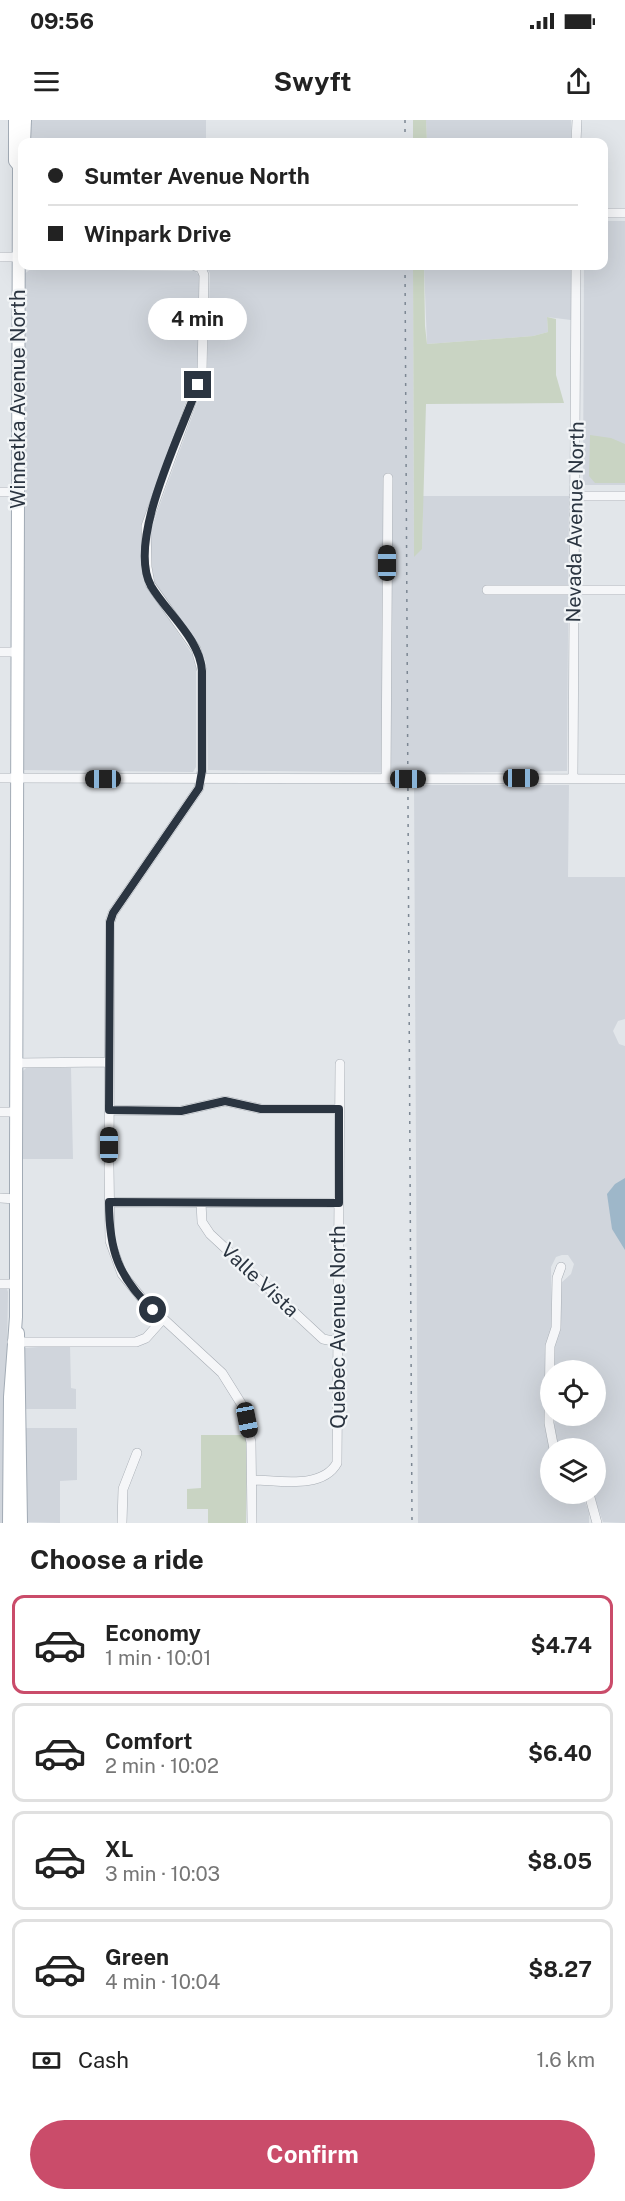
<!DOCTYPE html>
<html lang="en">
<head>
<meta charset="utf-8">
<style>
	body { margin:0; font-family:"Public Sans",sans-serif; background:#f6f6f6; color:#222; height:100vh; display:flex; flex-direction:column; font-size:22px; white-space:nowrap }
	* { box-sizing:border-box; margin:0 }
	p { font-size:20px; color:#767676 }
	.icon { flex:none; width:33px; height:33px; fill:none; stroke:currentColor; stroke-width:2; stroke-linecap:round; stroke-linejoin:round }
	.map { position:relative; height:1403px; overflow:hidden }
	.sheet { display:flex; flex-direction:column; background:#fff; flex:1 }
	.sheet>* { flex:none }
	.guide { position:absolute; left:18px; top:18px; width:590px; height:132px; border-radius:12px; box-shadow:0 6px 24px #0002; display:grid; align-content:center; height:132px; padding:0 30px; background:#fff }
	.controls { position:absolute; left:540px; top:1240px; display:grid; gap:12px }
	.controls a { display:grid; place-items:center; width:66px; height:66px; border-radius:50%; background:#fff; box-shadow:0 6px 24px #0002; font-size:30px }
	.end { position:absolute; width:27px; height:27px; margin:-14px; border:8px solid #2b3541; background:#fff; box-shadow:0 0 0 3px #fff }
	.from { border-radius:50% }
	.bubble { position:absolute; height:42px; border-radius:21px; background:#fff; box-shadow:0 6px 24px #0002; font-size:20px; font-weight:700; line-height:42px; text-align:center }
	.car { position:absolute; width:18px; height:36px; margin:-18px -9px; border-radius:8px; box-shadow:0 0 4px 2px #0007; background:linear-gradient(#222 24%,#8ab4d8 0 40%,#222 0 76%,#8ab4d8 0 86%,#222 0) }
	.guide b { display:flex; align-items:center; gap:21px; height:57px; font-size:22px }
	.guide b+b { border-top:2px solid #e0e0e0 }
	.guide i { width:15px; height:15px; background:#222 }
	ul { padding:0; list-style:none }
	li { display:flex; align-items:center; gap:18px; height:99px; margin:0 12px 9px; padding:0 18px; border:3px solid #e0e0e0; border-radius:12px }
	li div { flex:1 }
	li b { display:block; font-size:22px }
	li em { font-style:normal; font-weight:700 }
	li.selected { border-color:#ca4c6a }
	li>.icon { width:54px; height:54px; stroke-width:1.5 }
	h2 { padding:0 30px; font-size:27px; line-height:72px }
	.pay { display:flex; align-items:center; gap:15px; height:66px; padding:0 30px; font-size:22px }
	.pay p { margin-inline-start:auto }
	.action { display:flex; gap:12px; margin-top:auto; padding:12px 30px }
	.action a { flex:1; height:69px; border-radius:36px; background:#ca4c6a; color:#fff; font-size:24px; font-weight:700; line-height:69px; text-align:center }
	.status { display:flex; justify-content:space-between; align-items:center; height:42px; padding:0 30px; background:#fff; direction:ltr }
	.status svg { height:16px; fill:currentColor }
	header { display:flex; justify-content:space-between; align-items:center; height:78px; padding:0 30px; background:#fff; font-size:27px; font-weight:700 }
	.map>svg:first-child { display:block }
	.built { fill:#d0d5dc }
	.green { fill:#c9d4c3 }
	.water { fill:#9eb7c9 }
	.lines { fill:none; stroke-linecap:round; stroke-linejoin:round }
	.minor-casing { stroke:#a7adb4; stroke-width:10 }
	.major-casing { stroke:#a2abb5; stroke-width:14 }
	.minor { stroke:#f5f6f8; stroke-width:9 }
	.major { stroke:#fff; stroke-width:12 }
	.rail { stroke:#7c8793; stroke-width:1.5; stroke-dasharray:3 6; stroke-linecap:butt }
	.route { stroke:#2b3541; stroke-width:8 }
	.labels { text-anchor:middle; stroke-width:4.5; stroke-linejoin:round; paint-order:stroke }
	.street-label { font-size:20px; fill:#2b3541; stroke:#f2f5f7 }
</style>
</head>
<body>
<div class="status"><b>09:56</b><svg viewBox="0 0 49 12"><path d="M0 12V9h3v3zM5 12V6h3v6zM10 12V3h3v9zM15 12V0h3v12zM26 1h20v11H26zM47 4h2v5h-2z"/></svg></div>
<header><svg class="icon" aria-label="menu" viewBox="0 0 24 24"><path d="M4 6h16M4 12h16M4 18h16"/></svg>Swyft<svg class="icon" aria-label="share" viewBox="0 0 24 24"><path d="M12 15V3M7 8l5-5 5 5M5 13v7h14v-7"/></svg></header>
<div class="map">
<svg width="625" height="1403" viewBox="0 0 625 1403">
	<rect width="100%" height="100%" fill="#e2e6ea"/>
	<!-- built -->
	<path class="built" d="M29,0H206V22H28Z
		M426,0H571V22H427Z
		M603,101H625V365H583L584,146H603Z
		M205,146H413L414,436L422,428L423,376H569L567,651L422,653L208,650L206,543L198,524L154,462L151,449V409L207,256L210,153Z
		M424,146H571V200L547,197L548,212L533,216L427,224Z
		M31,149L195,151L199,155L198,247L142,403L144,462L194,537L196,547V647L193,652L23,650L24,154Z
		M414,665H569L568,757H625V899L618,901L613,911L619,924L625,926V1403L603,1402L593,1374L596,1329H558L555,1315L554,1296H596V1251H554V1226L560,1211L561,1163L571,1154L574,1144L568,1135H562L556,1137L551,1147L552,1206L546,1227L544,1303L550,1332V1374H582L589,1392V1403H418Z
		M26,948H71L73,1039H23L22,952Z
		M0,1167L7,1169L8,1172L4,1403H0Z
		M70,1225L71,1268L76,1269V1289H25L23,1228Z
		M24,1308H77V1360L60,1361V1403L26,1402Z"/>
	<!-- green -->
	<path class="green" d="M413,0H426L427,22H551H413Z
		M413,146H424L425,206L427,224L533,216L548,212L547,197L556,199V255L564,283L426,284L422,429L414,437Z
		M590,315L611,318L625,324V363H595L589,356Z
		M201,1315H247L246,1403H208V1389H187V1369L201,1368Z"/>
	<!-- water -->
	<path class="water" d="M625,1058V1130L612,1109L607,1074L615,1064Z"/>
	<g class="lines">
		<!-- minor casing -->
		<g class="minor-casing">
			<path id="minor" d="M576,22L577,0
				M603,93H625
				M0,137H18
				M0,372H17
				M574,376H625
				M487,470H625
				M0,532H16
				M0,658L625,659
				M386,659L388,358
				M573,659L576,146
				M16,943L109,942
				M109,990L181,991L225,981L261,989H339
				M0,992H16
				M109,1042L110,802L113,793L199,668L202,651V551L196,529L150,464L147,447L146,406L202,253L204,155L201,148L195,146
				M109,1046L110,1121L122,1154L144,1181L222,1253L242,1285L251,1322L252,1403
				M0,1078L16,1079
				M109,1082L339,1083
				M201,1083L202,1102L210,1114L323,1219L338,1222
				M0,1164H16
				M12,1222H136L146,1218L163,1199
				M554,1329L549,1303L550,1226L556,1208L557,1158L561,1147
				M252,1360C278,1360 322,1370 337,1343L340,944
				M589,1374L597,1403
				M122,1403L123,1369L137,1333"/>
		</g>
		<!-- major casing -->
		<g class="major-casing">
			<path id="major" d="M24,22L25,0
				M18,1213L21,1403
				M9,1403L10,1277L16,1197V1041L19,46L15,41V0"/>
		</g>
		<!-- minor -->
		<use href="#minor" class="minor"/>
		<!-- major -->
		<use href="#major" class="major"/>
		<!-- rail -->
		<path class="rail" d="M405,0V22
			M405,146L412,1403"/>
	</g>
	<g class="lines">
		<!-- route -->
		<path class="route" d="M153,1190C118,1157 109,1130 109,1082L339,1083V989H261L225,981L181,991L109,990L110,802L113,793L199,668L202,651V551C200,519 167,493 151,466C126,420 182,312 198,265"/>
	</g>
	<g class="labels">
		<!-- street labels -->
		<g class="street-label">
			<text transform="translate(18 279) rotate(-90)" y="7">Winnetka Avenue North</text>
			<text transform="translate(575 402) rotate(-89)" y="7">Nevada Avenue North</text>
			<text transform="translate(260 1160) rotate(43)" y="7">Valle Vista</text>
			<text transform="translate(338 1207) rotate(-90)" y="7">Quebec Avenue North</text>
		</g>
	</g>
</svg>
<div class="controls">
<a><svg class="icon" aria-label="locate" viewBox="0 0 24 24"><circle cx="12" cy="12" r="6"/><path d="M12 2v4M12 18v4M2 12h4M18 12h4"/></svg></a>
<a><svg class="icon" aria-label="layers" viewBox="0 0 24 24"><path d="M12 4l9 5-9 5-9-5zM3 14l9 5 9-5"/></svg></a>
</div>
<i class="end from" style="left:153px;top:1190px"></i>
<i class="end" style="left:198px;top:265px"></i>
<div class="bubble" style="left:148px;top:178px;width:99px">4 min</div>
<i class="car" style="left:387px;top:443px;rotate:0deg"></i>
<i class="car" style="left:521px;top:658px;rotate:90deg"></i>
<i class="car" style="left:103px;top:659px;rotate:270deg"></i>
<i class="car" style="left:408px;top:659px;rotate:90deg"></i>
<i class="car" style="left:109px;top:1025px;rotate:0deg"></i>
<i class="car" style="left:247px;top:1300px;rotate:169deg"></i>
<div class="guide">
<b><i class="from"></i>Sumter Avenue North</b>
<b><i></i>Winpark Drive</b>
</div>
</div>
<section class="sheet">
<h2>Choose a ride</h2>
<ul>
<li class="selected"><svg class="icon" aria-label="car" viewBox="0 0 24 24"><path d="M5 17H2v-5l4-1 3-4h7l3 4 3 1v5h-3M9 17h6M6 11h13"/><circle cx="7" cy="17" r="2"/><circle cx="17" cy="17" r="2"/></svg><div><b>Economy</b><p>1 min · 10:01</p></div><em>$4.74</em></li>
<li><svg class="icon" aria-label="car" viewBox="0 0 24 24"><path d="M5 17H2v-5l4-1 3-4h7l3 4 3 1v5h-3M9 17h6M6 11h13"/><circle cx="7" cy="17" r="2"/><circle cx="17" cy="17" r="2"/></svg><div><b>Comfort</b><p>2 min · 10:02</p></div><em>$6.40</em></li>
<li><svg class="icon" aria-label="car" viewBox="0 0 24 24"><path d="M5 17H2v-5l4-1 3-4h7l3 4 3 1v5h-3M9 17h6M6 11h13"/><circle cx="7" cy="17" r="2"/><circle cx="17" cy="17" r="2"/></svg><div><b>XL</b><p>3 min · 10:03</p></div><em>$8.05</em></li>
<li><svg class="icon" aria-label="car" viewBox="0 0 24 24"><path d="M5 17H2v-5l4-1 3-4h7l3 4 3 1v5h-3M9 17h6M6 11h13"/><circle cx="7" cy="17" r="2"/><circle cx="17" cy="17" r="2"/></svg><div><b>Green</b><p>4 min · 10:04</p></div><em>$8.27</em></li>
</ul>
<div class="pay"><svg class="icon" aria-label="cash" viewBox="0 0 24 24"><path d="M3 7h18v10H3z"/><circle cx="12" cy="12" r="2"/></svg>Cash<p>1.6 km</p></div>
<div class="action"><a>Confirm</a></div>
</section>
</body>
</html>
